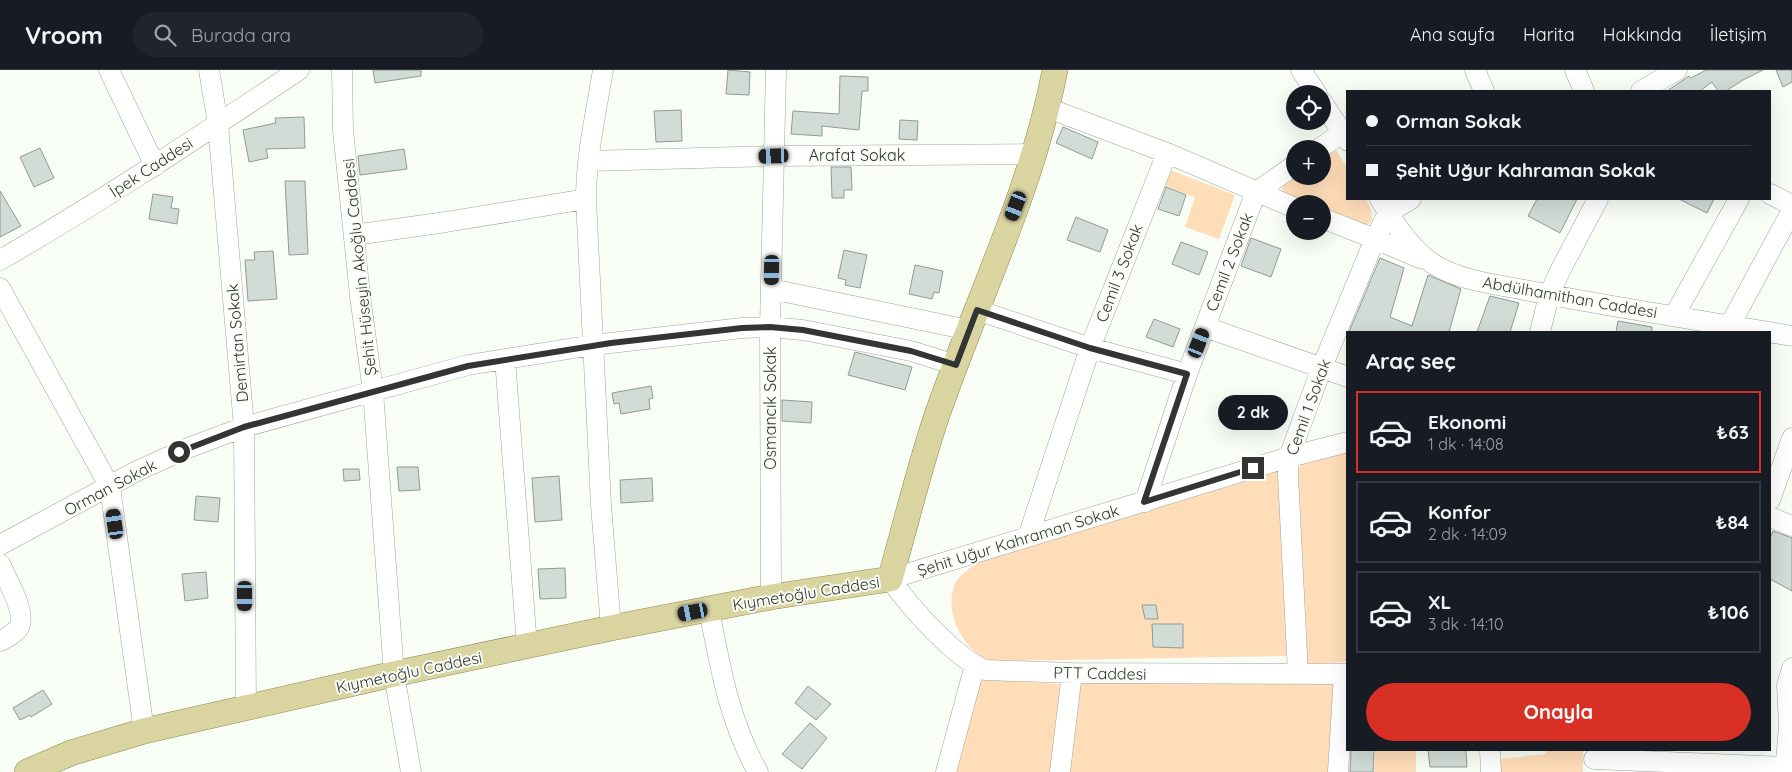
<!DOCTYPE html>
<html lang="tr">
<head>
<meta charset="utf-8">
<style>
	body { margin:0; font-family:Quicksand,sans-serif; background:#20242c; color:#f1f3f6; height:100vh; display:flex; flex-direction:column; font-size:19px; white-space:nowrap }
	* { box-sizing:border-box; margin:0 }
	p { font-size:16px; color:#9ea1a6 }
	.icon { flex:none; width:28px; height:28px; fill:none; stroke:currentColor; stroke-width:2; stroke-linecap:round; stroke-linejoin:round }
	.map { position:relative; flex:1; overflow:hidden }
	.panel { position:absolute; left:1346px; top:261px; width:425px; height:420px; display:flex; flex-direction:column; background:#171b24; border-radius:0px; box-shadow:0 5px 20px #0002 }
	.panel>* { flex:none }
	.top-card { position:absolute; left:1346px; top:20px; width:425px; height:110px; border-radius:0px; box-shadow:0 5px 20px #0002; display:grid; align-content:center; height:110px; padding:0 20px; background:#171b24 }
	.controls { position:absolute; left:1286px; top:15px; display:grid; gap:10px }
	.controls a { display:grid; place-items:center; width:45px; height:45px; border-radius:50%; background:#171b24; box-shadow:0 5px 20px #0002; font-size:25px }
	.end { position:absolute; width:22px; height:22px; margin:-11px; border:6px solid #333532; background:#fff; box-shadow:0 0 0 2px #fff }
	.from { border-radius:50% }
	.bubble { position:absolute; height:35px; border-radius:18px; background:#171b24; box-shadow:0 5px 20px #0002; font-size:16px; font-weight:800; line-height:35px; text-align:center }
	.car { position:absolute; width:15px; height:30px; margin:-15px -8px; border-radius:6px; box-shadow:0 0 4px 1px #0007; background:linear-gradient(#222 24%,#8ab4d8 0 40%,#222 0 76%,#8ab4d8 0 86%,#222 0) }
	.top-card b { display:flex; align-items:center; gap:18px; height:48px; font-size:19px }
	.top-card b+b { border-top:1px solid #363941 }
	.top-card i { width:12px; height:12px; background:#f1f3f6 }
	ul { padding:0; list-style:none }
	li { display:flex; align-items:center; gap:15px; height:82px; margin:0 10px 8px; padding:0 10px; border:2px solid #363941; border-radius:0px }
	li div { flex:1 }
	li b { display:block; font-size:19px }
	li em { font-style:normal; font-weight:800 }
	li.active { border-color:#d93025 }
	li>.icon { width:45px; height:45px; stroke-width:1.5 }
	h2 { padding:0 20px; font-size:22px; line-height:60px }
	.button { display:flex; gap:10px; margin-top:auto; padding:10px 20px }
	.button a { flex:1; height:58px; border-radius:30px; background:#d93025; color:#fff; font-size:20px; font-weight:800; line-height:58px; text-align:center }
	header { display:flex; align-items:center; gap:30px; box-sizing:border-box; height:70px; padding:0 25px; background:#171b24; border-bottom:1px solid #363941 }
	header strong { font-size:24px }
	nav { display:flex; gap:28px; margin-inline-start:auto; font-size:18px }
	.search { width:350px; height:45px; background:#20242c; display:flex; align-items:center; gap:12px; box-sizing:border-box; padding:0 18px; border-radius:28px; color:#9ea1a6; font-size:19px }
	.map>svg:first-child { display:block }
	.green { fill:#ffddb8 }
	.building { fill:#d1dcd7; stroke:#919a96 }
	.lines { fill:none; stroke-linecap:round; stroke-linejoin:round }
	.minor-casing { stroke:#9fa59d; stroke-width:21 }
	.major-casing { stroke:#908a50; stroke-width:26 }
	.minor { stroke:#fff; stroke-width:20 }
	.major { stroke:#dad4a0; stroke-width:25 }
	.route { stroke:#333532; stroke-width:6 }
	.labels { text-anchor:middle; stroke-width:4; stroke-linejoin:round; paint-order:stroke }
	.street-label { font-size:16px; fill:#333532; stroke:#f8fef5 }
</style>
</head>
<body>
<header>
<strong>Vroom</strong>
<div class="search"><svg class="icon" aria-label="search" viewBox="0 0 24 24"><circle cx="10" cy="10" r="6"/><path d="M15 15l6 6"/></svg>Burada ara</div>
<nav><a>Ana sayfa</a><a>Harita</a><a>Hakkında</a><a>İletişim</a></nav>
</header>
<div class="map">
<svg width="1792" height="702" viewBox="0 0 1792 702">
	<rect width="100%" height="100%" fill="#f8fef5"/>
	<!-- green -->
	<path class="green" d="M1333,75L1347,98L1348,129H1366L1371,139L1372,150L1369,154L1364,155L1343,145L1323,140L1322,134H1300L1282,122L1283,115L1295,106H1322L1323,83Z
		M1165,98L1235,125L1219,169L1185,157L1195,127L1160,115Z
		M1347,380V592L1308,594L1298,402L1302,390Z
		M1275,399L1280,403L1287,586L997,591C992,590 986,590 982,587C960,573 945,541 954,516C958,505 970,498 979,492Z
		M976,609L1061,614L1050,702H952Z
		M1333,612L1328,702H1065L1081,613Z
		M1375,680H1416V702H1374Z
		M1546,680H1583V702H1499V689L1546,684Z"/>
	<!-- building -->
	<path class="building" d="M373,0H421V6L375,13Z
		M728,0L750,2L749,25L726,24Z
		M1706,0H1763L1743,10L1726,21H1718L1712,12L1700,21H1667L1689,6L1691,8Z
		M1776,0H1792V12L1783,17Z
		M840,6L868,7V21H862L859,60L822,56V66L791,64L793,41L839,44Z
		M681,40L682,71L656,72L654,41Z
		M304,47L305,78L266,79L268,88L249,92L243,60L276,53L275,48Z
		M900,50L918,51L917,70L899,69Z
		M1063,57L1098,72L1092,89L1056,73Z
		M40,78L54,108L34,117L20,87Z
		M404,79L407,99L360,105L358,86Z
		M831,97H851L852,120H844V128H832Z
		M285,111H305L308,184L289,185Z
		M1166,117L1186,125L1179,146L1158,139Z
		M0,121L21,156L0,167Z
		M153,124L173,127L171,138L179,139L177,154L149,149Z
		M1537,129H1577L1560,163L1528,146Z
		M1679,129H1714L1707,143Z
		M1076,147L1108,160L1100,182L1067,170Z
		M1251,168L1281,179L1271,207L1241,196Z
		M1181,172L1208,182L1199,205L1172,194Z
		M844,180L867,185L860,218L845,215L846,210L838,208Z
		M273,181L277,229L248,231L245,190H255L254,182Z
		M1380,188L1404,198L1390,247L1412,256L1428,205L1461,219L1449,262H1349Z
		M915,195L943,201L939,223L934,222L932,229L909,224Z
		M1490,226L1519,233L1510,262H1477Z
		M1154,249L1180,259L1173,277L1146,267Z
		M1618,251L1652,257V262H1616Z
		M855,282L912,297L905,320L848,305Z
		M651,316L653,328L649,329L650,339L621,344L619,333L614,334L612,323Z
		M782,330L812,332L811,353L782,351Z
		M397,397H418L420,420L399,421Z
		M343,399H359L360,410L344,411Z
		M559,406L562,450L535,452L532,408Z
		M652,408L653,431L621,433L620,410Z
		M196,426L220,428L218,452L194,450Z
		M1773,461L1792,468V521L1770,509V468Z
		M565,498L566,528L540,529L538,499Z
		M206,502L208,528L185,531L182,504Z
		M1142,535H1156L1158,549H1145Z
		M1152,554H1183V578L1153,577Z
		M808,616L831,634L816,650L795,633Z
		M43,620L52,634L31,647L30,645L20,650L13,638Z
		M810,653L827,668L802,699L782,684Z
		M1351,680H1374L1373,702H1350Z
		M1428,680H1466L1467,697H1430Z"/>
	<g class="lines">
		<!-- minor casing -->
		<g class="minor-casing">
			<path id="minor" d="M109,0L155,96
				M209,0L218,54L244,357L246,638
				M342,0L343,60L360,226L373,321L394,604L411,702
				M603,0C596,43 586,86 586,129L601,435L611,558
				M1301,0L1317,24
				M1475,0L1484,21
				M1575,0L1584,21
				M1641,21L1677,0
				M1322,32L1348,71
				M1048,38L1167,83L1295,138
				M1319,79L1343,62
				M589,91L774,86L1035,84
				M1770,124L1792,135
				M1380,129C1394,153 1411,180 1435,195C1460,211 1501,215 1530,221C1617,238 1705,251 1792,266
				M1411,129L1388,143L1375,169L1420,188
				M354,165L446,152L586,129
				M0,190C103,131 201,65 299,0
				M0,218L110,417L144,661
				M771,219L969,260
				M977,240L1090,278L1187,304
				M1674,246L1739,129
				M1730,255L1792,140
				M1205,257L1348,307
				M1540,262L1549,225L1561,199L1598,129
				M505,289L527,576
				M1348,372L1289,387L890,509C910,537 954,587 985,600L1072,603L1348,604
				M1770,430L1792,368
				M1145,432L1187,304L1256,122L1295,95
				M1770,447L1792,456
				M1028,467L1090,278L1167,83
				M0,475L137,401L188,378L244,357L468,295L593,275L742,258L770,257L803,260L911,281L956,295
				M0,494C6,508 27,543 19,557C15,564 6,568 0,571
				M771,527L770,257L776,0
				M709,539C720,596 729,651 758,702
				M1298,604L1288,405L1289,387L1322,297L1375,169L1322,148
				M1490,680L1491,702
				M1594,689L1786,697L1792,691
				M946,702L975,595
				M1060,702L1072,603
				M1338,702L1344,604
				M1785,702L1789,656L1787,615L1792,598"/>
		</g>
		<!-- major casing -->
		<g class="major-casing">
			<path id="major" d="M27,702L71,683L144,661L394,604L611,558L771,527L890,509C906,454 919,398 937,345C977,230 1032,120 1055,0"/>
		</g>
		<!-- minor -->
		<use href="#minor" class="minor"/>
		<!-- major -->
		<use href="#major" class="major"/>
	</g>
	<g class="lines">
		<!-- route -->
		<path class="route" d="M179,382L244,357L468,296L611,273L742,258L770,257L803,260L911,281L956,295L977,240L1090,278L1187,304L1144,432L1253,398"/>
	</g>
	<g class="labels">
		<!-- street labels -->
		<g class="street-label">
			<text x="857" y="91">Arafat Sokak</text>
			<text transform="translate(151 97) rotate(-33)" y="6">İpek Caddesi</text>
			<text transform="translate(1229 192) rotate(-69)" y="6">Cemil 2 Sokak</text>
			<text transform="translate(359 197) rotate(-96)" y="6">Şehit Hüseyin Akoğlu Caddesi</text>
			<text transform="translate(1119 203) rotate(-69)" y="6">Cemil 3 Sokak</text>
			<text transform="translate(1570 227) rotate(10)" y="6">Abdülhamithan Caddesi</text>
			<text transform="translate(237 273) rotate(-95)" y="6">Demirtan Sokak</text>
			<text transform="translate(1308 337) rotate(-70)" y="6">Cemil 1 Sokak</text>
			<text transform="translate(770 338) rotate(-90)" y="6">Osmancık Sokak</text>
			<text transform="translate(110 417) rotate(-28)" y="6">Orman Sokak</text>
			<text transform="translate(1018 470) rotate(-17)" y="6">Şehit Uğur Kahraman Sokak</text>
			<text transform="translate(806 523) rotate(-9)" y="6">Kıymetoğlu Caddesi</text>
			<text transform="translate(409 602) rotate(-12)" y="6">Kıymetoğlu Caddesi</text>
			<text transform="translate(1100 603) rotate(1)" y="6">PTT Caddesi</text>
		</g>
	</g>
</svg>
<div class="controls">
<a><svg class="icon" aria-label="locate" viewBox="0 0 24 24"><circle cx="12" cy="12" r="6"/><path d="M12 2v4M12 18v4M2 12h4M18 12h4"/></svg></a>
<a>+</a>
<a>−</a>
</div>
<i class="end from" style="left:179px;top:382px"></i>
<i class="end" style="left:1253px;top:398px"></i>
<div class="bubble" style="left:1218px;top:325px;width:70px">2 dk</div>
<i class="car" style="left:774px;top:86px;rotate:268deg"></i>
<i class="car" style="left:1016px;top:136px;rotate:201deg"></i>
<i class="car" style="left:772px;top:200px;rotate:181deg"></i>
<i class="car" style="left:1199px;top:273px;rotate:21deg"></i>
<i class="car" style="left:115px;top:454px;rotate:352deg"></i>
<i class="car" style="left:245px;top:526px;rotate:180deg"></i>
<i class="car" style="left:693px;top:542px;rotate:259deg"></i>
<div class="top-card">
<b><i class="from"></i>Orman Sokak</b>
<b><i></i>Şehit Uğur Kahraman Sokak</b>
</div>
<section class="panel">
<h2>Araç seç</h2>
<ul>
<li class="active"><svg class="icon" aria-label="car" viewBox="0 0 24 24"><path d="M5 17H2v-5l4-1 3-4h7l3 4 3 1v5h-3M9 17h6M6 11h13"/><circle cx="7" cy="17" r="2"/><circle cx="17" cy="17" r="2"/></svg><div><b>Ekonomi</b><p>1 dk · 14:08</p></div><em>₺63</em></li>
<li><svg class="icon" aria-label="car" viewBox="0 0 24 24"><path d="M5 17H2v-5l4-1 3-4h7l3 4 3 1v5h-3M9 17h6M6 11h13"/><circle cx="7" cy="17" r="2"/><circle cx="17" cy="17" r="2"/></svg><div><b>Konfor</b><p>2 dk · 14:09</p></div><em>₺84</em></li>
<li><svg class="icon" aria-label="car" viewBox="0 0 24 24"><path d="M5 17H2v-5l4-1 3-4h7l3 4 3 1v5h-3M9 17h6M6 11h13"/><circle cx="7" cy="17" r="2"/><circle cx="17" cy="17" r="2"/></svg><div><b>XL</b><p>3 dk · 14:10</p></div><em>₺106</em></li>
</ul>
<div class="button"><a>Onayla</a></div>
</section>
</div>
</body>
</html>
